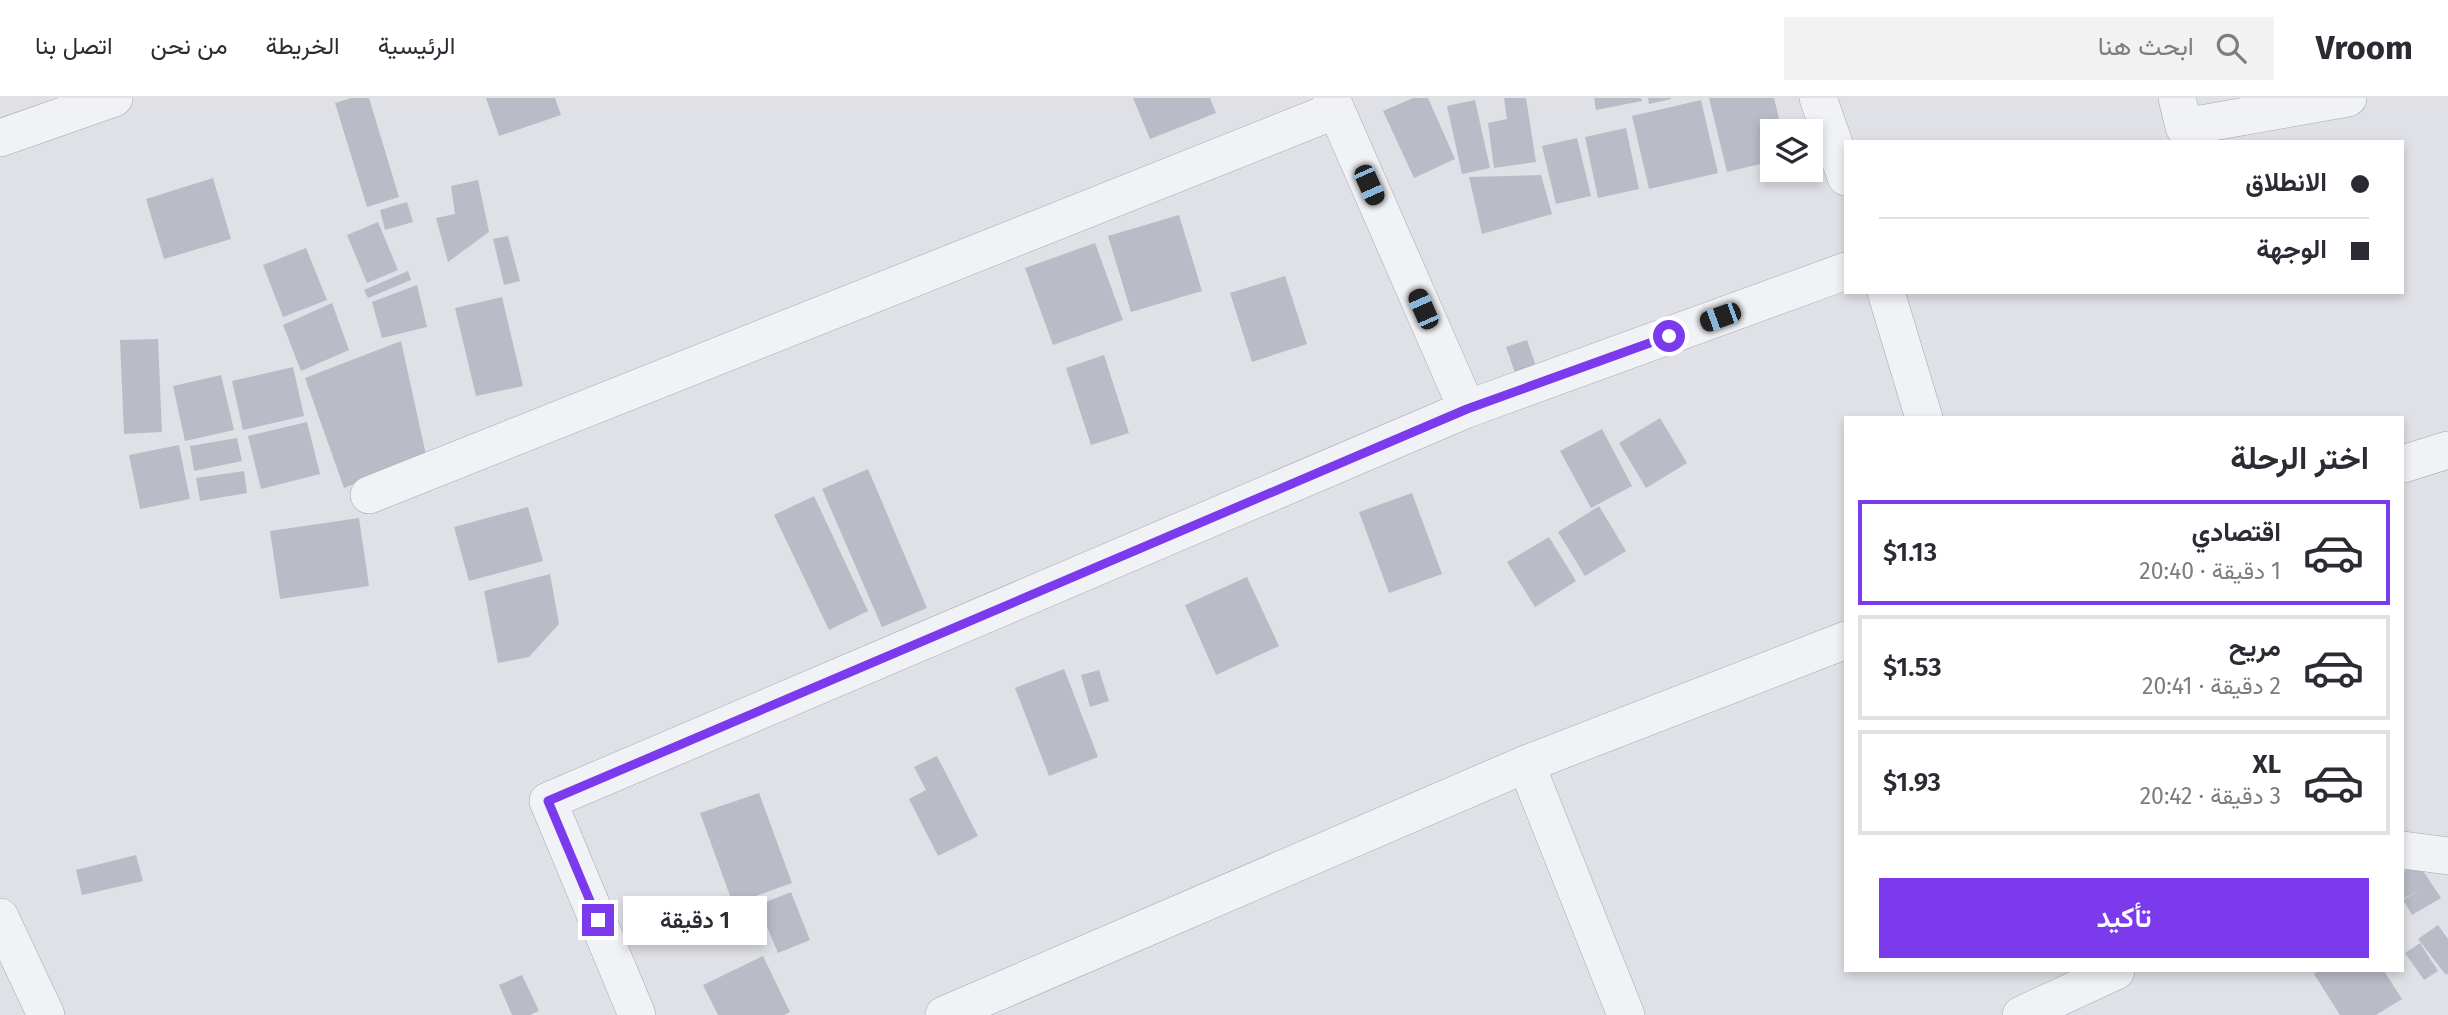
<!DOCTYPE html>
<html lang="ar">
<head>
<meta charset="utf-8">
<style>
	body { margin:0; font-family:"Fira Sans",Vazirmatn,sans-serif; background:#f2f2f3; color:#2b2b33; direction:rtl; height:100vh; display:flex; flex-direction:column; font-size:26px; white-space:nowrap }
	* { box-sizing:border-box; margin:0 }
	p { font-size:23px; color:#7c7c81 }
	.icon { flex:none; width:38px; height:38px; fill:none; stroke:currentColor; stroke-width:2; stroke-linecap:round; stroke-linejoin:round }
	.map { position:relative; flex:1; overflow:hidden; direction:ltr }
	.side { position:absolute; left:1844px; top:318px; width:560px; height:556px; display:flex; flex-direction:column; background:#fff; border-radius:0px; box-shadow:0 4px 10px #0003; direction:rtl }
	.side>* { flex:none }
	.banner { position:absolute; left:1844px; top:42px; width:560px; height:154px; border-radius:0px; box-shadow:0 4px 10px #0003; direction:rtl; display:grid; align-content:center; height:154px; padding:0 35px; background:#fff }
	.buttons { position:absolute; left:1760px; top:21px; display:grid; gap:14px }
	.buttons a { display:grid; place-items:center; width:63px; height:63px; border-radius:0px; background:#fff; box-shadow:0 4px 10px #0003; font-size:35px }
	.end { position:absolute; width:32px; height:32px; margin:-16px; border:9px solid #7c3aed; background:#fff; box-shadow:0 0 0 4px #fff }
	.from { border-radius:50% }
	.bubble { position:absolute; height:49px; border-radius:0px; background:#fff; box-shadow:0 4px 10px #0003; font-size:23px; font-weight:600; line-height:49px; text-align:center; direction:rtl }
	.car { position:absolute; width:21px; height:42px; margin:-21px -10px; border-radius:9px; box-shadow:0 0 5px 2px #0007; background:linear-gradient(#222 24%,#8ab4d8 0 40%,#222 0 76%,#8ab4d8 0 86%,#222 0) }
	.banner b { display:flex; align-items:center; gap:24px; height:66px; font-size:26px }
	.banner b+b { border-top:2px solid #e1e1e2 }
	.banner i { width:18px; height:18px; background:#2b2b33 }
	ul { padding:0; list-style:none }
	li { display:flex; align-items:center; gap:21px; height:105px; margin:0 14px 10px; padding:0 21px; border:4px solid #e1e1e2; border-radius:0px }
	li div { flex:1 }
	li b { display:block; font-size:26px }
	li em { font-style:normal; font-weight:600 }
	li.on { border-color:#7c3aed }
	li>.icon { width:63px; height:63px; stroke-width:1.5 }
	h2 { padding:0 35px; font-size:32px; line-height:84px }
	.action { display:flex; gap:14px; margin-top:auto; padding:14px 35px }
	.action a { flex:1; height:80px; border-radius:0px; background:#7c3aed; color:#fff; font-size:28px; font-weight:600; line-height:80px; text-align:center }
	header { display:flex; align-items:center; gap:42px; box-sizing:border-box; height:98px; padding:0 35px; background:#fff; border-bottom:2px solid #e1e1e2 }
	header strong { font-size:33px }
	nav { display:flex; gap:38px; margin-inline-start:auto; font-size:24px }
	.search { width:490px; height:63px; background:#f2f2f3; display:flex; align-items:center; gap:18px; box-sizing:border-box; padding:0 24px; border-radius:0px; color:#7c7c81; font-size:26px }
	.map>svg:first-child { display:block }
	.building { fill:#b9bcc6 }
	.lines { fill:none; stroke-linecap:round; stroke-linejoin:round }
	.minor-casing { stroke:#a5a7b1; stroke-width:38 }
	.minor { stroke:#f1f2f6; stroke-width:37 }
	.route { stroke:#7c3aed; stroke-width:9 }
</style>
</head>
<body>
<header>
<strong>Vroom</strong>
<div class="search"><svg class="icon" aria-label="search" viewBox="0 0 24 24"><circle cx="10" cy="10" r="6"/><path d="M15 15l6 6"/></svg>ابحث هنا</div>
<nav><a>الرئيسية</a><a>الخريطة</a><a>من نحن</a><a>اتصل بنا</a></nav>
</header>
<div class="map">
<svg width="2448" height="917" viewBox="0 0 2448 917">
	<rect width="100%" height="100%" fill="#dfe1e7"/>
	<!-- building -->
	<path class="building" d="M351,0H369L399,99L367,109L335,5Z
		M486,0H555L561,17L499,38Z
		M1133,0H1210L1216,15L1150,41Z
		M1413,0H1428L1455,61L1414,80L1383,13Z
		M1504,0H1526L1536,64L1494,70L1488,25L1507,21Z
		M1594,0H1641L1642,3L1596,12Z
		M1648,0H1671V1L1649,6Z
		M1709,0H1774L1782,33H1773V63L1727,74Z
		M1475,2L1490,70L1462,76L1447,8Z
		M1701,2L1718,75L1649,91L1632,18Z
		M1626,30L1639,91L1598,100L1585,39Z
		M1577,40L1591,98L1556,106L1542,48Z
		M1541,77L1552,116L1482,136L1469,79Z
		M213,80L231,141L164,161L146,101Z
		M478,82L489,134L448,164L436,120L455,116L451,88Z
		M407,104L413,124L385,132L380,112Z
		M1179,117L1202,193L1131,214L1108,138Z
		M378,124L398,172L367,185L347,137Z
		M508,138L520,183L504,187L493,141Z
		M1095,145L1123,222L1053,247L1025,170Z
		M306,150L327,202L283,219L263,167Z
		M408,173L411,182L368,200L364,192Z
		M1285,178L1307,246L1252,264L1230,195Z
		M417,187L427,229L382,240L372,204Z
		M502,199L523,288L476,298L455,210Z
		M332,205L349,252L301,273L283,227Z
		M158,241L162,334L124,336L120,242Z
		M1527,242L1536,268L1515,275L1506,249Z
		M401,243L426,357L344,390L305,280Z
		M1104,257L1129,335L1091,347L1066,270Z
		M293,269L304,318L243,332L232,283Z
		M221,277L234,332L185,343L173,288Z
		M1660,320L1687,365L1646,390L1619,345Z
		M307,324L320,376L261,391L248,338Z
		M1602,331L1632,388L1591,410L1560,353Z
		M237,340L242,363L194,373L190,348Z
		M179,347L190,401L140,411L129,357Z
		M868,371L927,510L882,529L822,391Z
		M244,373L247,395L200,403L196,380Z
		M1412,395L1442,476L1389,495L1359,414Z
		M814,398L868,513L829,532L774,417Z
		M1599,408L1626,453L1585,478L1558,434Z
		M528,409L543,463L469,483L454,429Z
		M359,420L369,488L280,501L270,433Z
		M1549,439L1576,483L1535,509L1507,464Z
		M550,476L559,526L529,559L498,565L484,493Z
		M1247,479L1279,548L1216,577L1185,507Z
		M1064,571L1098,659L1049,678L1015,590Z
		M1099,572L1109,603L1090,609L1081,577Z
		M937,658L978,738L938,758L909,701L926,692L914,669Z
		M759,695L792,785L733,806L700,715Z
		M136,757L143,783L82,797L76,772Z
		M2418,765L2441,800L2412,817L2403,802L2422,791L2403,801V774Z
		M791,794L810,842L778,855L758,807Z
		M2438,827L2448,841V875L2446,877L2418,841Z
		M2420,845L2438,873L2424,882L2405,855Z
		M763,858L790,914L784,917H718L703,887Z
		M2318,873H2384L2402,901L2376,917H2340L2314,876Z
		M522,877L539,913L530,917H512L499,887Z"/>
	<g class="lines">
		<!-- minor casing -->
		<g class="minor-casing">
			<path id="minor" d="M1331,0L1467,311
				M1818,0L1846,79
				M2177,0L2184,29L2348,0
				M0,40L114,0
				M1886,194L1924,320
				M2403,366L2448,352
				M369,397L1336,12
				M1526,666L1626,917
				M2403,752L2448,758
				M0,819L46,917
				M637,917L548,703L1467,311L1846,173
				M944,917L1526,666L1846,542
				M2021,917L2116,873"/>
		</g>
		<!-- minor -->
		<use href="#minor" class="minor"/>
	</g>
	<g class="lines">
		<!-- route -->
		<path class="route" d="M598,822L548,703L1467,311L1669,238"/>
	</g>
</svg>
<div class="buttons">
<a><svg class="icon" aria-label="layers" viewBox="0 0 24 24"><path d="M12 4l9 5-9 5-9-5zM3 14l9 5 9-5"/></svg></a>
</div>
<i class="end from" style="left:1669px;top:238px"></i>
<i class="end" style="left:598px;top:822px"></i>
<div class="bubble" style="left:623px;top:798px;width:144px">1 دقيقة</div>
<i class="car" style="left:1369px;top:87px;rotate:156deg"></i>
<i class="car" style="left:1423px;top:211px;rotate:336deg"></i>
<i class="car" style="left:1720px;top:219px;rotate:250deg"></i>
<div class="banner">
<b><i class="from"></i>الانطلاق</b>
<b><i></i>الوجهة</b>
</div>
<section class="side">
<h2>اختر الرحلة</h2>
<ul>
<li class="on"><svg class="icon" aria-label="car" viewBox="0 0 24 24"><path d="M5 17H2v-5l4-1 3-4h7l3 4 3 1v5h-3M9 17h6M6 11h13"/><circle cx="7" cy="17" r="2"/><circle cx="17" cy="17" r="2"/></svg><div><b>اقتصادي</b><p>1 دقيقة · 20:40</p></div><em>$1.13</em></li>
<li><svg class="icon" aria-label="car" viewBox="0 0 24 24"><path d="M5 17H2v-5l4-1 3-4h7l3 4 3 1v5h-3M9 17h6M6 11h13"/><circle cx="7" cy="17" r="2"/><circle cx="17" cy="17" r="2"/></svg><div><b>مريح</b><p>2 دقيقة · 20:41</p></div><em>$1.53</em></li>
<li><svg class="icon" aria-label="car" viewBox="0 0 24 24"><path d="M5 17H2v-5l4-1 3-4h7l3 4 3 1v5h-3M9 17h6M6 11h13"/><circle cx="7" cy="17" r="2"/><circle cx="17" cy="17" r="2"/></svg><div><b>XL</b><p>3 دقيقة · 20:42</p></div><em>$1.93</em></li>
</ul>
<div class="action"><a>تأكيد</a></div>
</section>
</div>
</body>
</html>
